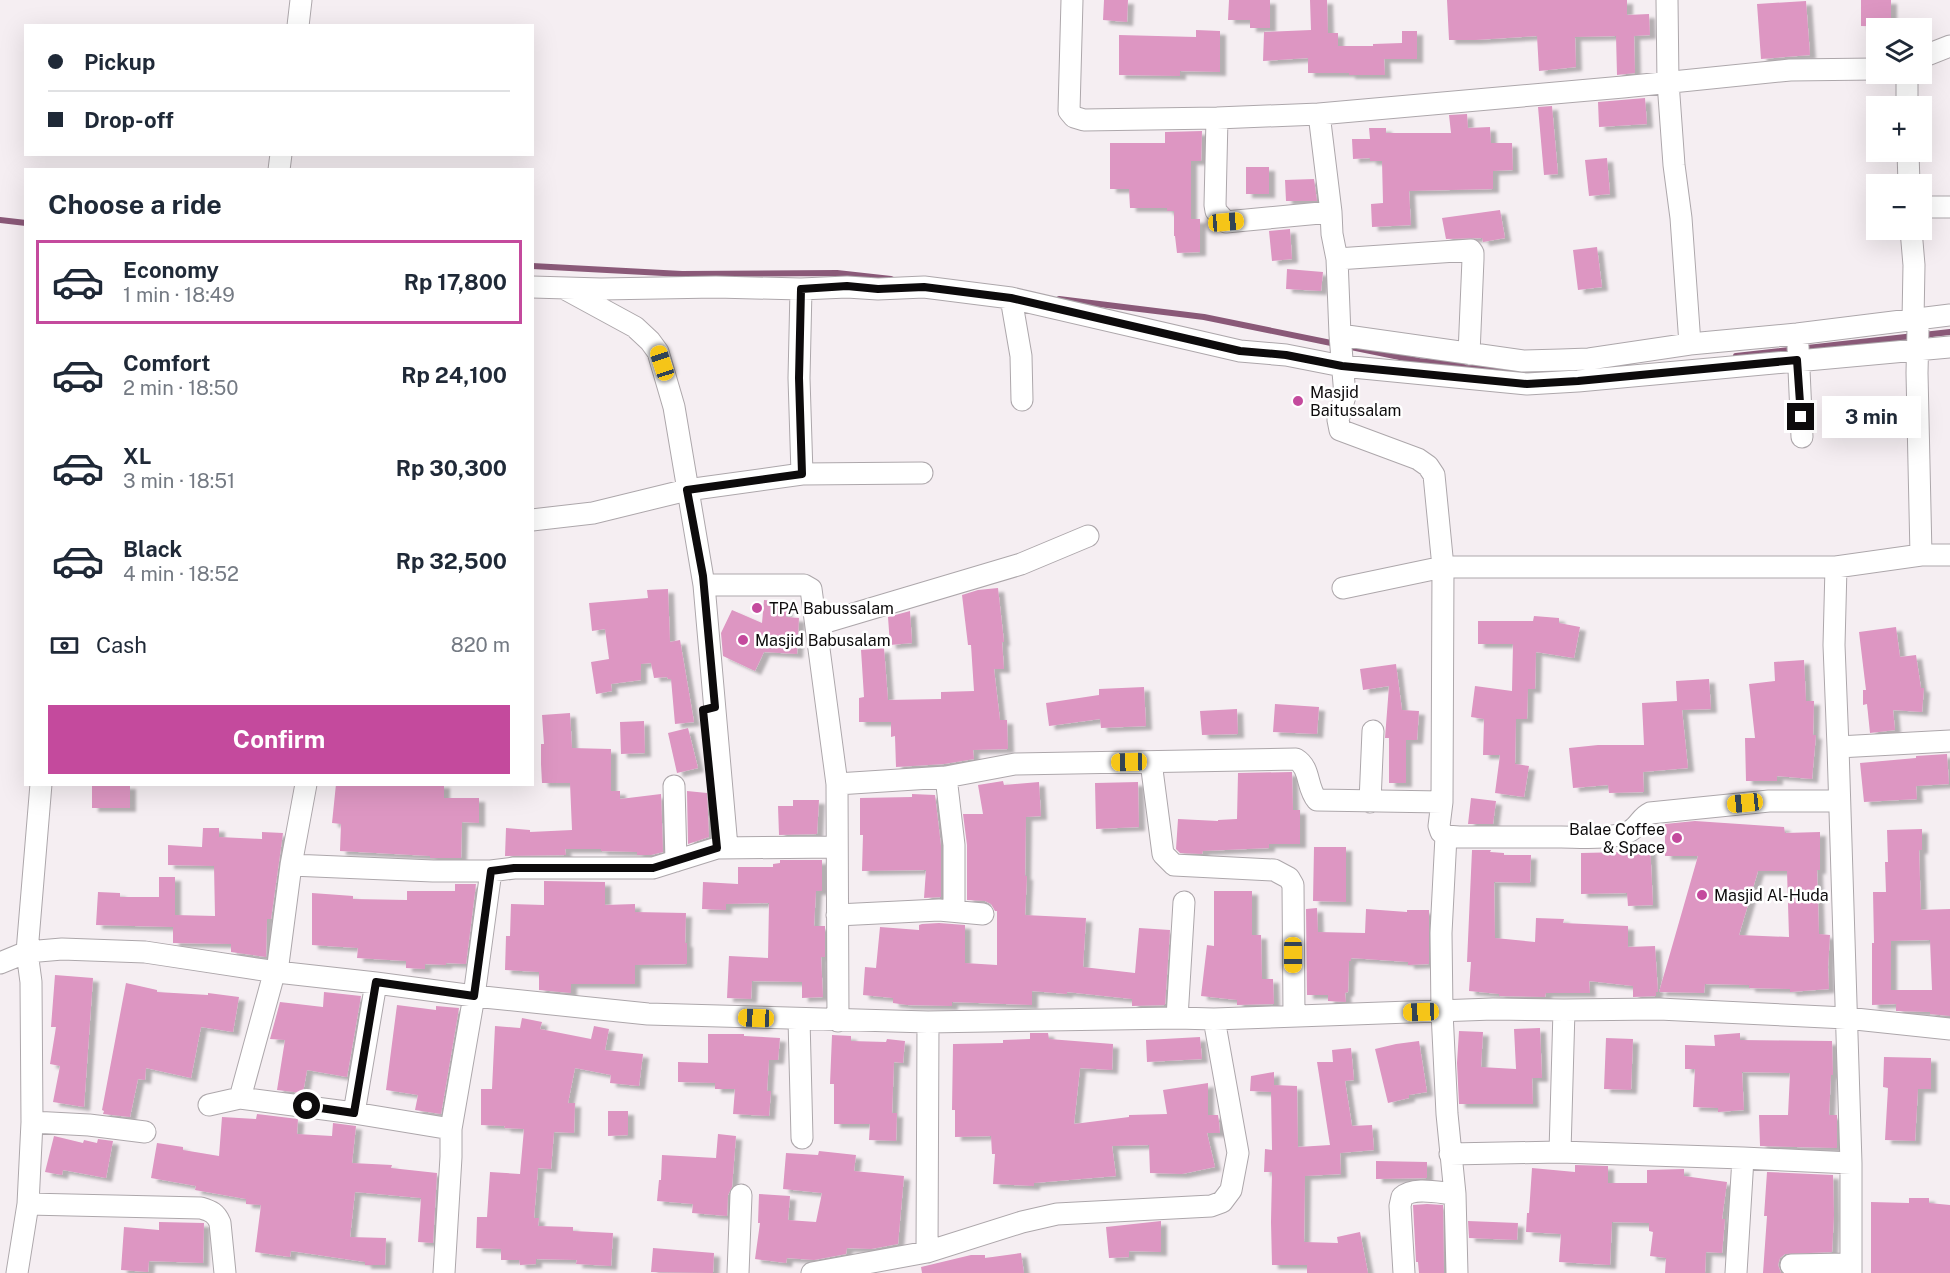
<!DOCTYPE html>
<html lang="en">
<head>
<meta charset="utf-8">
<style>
	body { margin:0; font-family:"Public Sans",sans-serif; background:#f2f2f3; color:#1f2937; height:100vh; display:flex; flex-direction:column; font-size:22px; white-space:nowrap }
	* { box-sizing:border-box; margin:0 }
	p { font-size:20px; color:#747a83 }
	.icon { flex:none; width:33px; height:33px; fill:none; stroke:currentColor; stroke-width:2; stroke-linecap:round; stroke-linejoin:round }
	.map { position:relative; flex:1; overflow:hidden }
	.details { position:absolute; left:24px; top:168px; width:510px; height:618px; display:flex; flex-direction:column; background:#fff; border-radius:0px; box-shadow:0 6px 24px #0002 }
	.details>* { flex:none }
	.banner { position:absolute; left:24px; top:24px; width:510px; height:132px; border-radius:0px; box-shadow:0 6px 24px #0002; display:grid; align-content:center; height:132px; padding:0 24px; background:#fff }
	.buttons { position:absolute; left:1866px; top:18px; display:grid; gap:12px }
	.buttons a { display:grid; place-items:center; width:66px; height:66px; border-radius:0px; background:#fff; box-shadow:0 6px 24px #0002; font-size:30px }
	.end { position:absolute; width:27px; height:27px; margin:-14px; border:8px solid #0d0b0c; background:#fff; box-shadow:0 0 0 3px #fff }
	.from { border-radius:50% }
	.bubble { position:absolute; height:42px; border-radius:0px; background:#fff; box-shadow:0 6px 24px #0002; font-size:20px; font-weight:700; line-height:42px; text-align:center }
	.car { position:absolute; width:18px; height:36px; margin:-18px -9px; border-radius:8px; box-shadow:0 0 4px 2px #0007; background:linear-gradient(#f5c518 24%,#345 0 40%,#f5c518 0 76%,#345 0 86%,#f5c518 0) }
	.banner b { display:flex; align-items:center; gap:21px; height:57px; font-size:22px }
	.banner b+b { border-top:2px solid #e0e1e3 }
	.banner i { width:15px; height:15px; background:#1f2937 }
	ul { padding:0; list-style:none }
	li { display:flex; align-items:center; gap:18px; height:84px; margin:0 12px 9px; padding:0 12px; border:3px solid transparent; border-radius:0px }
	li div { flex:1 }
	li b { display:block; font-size:22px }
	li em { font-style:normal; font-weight:700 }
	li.on { border-color:#c44a9d }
	li>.icon { width:54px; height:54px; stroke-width:1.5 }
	h2 { padding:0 24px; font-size:27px; line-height:72px }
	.pay { display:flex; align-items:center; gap:15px; height:66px; padding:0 24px; font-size:22px }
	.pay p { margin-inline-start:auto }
	.cta { display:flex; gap:12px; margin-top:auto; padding:12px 24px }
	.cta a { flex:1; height:69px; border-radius:0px; background:#c44a9d; color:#fff; font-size:24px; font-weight:700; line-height:69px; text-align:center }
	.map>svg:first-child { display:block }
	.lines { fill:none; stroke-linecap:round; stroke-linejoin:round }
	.stream { stroke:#8a5978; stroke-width:6 }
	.building { fill:#dd96c2; fill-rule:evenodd; filter:url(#shadow) }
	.street-casing { stroke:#ada7ab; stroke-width:23 }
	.street { stroke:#fff; stroke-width:21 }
	.route { stroke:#0d0b0c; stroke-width:8 }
	.poi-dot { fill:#c44a9d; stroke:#fff; stroke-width:2 }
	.labels { text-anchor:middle; stroke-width:5; stroke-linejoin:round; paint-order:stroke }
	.poi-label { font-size:16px; fill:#0d0b0c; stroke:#fff; text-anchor:start }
</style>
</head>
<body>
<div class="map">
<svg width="1950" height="1273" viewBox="0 0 1950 1273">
	<defs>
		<filter id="shadow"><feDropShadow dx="6" dy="4" stdDeviation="1.5" flood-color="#0004"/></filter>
	</defs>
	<rect width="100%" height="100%" fill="#f5eef2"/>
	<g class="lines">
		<!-- stream -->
		<path class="stream" d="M0,220L26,223
			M532,266L682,274L837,273L891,279
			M1059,299L1204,317L1336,344
			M1346,346L1419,361L1520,370
			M1736,356L1950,332
			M1551,371H1580"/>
	</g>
	<!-- building -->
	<path class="building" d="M1104,0H1128L1127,22L1103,20Z
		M1229,0H1270V28H1250V20H1228Z
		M1310,0H1327L1328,33H1338V46H1373V44L1402,43V31H1417V59H1384L1385,75H1349V73H1308V58L1263,61L1264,32L1311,30Z
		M1447,0H1627V15L1649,14L1650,35L1634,36L1635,73L1617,75L1616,36L1575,37L1576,67L1539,71L1537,36L1475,40H1449Z
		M1861,0H1891V27L1861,26Z
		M1806,1L1810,55L1761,59L1757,4Z
		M1196,30L1220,31V72L1180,71V76L1119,75V35L1196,37Z
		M1645,98L1647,124L1599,127L1598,102Z
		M1552,106L1558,174L1544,175L1538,107Z
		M1467,114L1468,128L1490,127L1491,143H1512L1513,170L1493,171V189L1409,191L1411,225L1372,227L1371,204L1383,203L1382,161H1370V158L1353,159L1352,139H1370L1369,128H1386V133H1451L1449,115Z
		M1202,131L1201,161H1191V219H1200V252L1177,253L1175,236H1174V211H1167V208H1130L1129,189H1110V143H1165V132Z
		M1607,158L1610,194L1589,196L1585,160Z
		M1246,167H1269V194H1246Z
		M1314,179L1317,201H1286L1285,180Z
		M1500,210L1505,238L1483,242L1482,238L1446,239L1442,218Z
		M1290,229L1292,259L1272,261L1269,231Z
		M1597,247L1602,287L1578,290L1573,250Z
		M1287,269L1323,272L1321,291L1286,289Z
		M998,588L1004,642H1002L1004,669H994L1000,720H1007L1008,749L973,750L974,759L944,764L896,767L895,736L891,737V722H859V698L864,697L861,650L884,648L888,700L941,699V692L974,691L971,645H968L962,595L978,590Z
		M668,589L670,642L680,640L694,722L675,724L671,679H668L667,677L654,678L651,663L641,664V680L611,684L612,691L596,694L591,662L609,659L605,629L592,631L589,603L648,598L647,590Z
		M764,600L787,602L786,617L799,618L797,654L764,652L755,671L723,656L721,633L732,610L762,623Z
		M910,611L912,643L890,645L888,617Z
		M1534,616L1559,618V623L1580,627L1574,658L1536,652L1535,689H1528L1527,719H1516L1515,764L1529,766L1524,797L1495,793L1500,755H1483L1484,719L1471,717L1475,686L1512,691L1513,644H1478V621H1533Z
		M1896,627L1900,657L1916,655L1921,688H1924L1922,712L1893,710L1895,730L1870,733L1867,704L1863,705V690H1866L1859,632Z
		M1804,660L1806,701H1814L1813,735H1816L1812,779L1777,776V781H1746L1745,738H1755L1749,684L1775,681L1774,662Z
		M1396,664L1402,710L1419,711L1417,740H1406V783H1389V738H1385L1389,686L1363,690L1360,669Z
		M1709,679L1711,709L1682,710L1688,768L1643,772L1644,792L1609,793L1608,785L1573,788L1569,748L1598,745H1644L1642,703L1677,701L1676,681Z
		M1144,687L1146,726L1101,728L1100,719L1049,726L1046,703L1099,695V689Z
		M1275,704L1319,707L1317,734L1273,732Z
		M1237,709L1238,734L1202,735L1200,711Z
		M570,713L572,748L611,749V791H620V799L661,794L663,852L651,855H637V852L601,851V849H565L566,855L505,856L506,828L530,830V832L572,830L570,783H542L541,764V744H544L542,715Z
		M644,721L645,753L621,754L620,722Z
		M688,728L698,768L677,773L668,733Z
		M1947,754L1949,784L1916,786L1917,799L1864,802L1860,763L1916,758V756Z
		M1292,772L1293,810H1300V844H1269V848L1203,851L1202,854L1180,853L1176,849L1178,819L1218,821V820L1237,819L1238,773Z
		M1003,781L1004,785L1039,782L1041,816L1026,817L1025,876H1027L1025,915L1086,918L1083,967L1135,973L1139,928L1170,930L1165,1005L1132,1006V999L1067,992V994L1032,991V1005L952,1002V1006L907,1005L893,1003V998L863,995L865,967L876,968L880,927L919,930V925L922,924L939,923L965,925V963L997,965V911H995L991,904L985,901L967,900V845L963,814H983L978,785Z
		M1138,782L1139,827L1096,829L1095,783Z
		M336,784H444V798H479V823L462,822L461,858H430V856L340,851L341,824L332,823Z
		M92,785H130V808H92Z
		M687,791L707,793L709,837L688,844Z
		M912,794L935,795L941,846V897L924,898L926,870L862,871L863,835H860V798L912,797Z
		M1471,798L1496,801L1493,824H1468Z
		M793,800H819L817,834L779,835L778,806H793Z
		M1695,821L1784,827L1785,833L1820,832V870H1817L1819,934L1830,935L1828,967L1829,989L1790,992V989L1749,988V985L1705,984L1704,993L1659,992L1698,856H1665V824ZM1758,871H1787L1789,937L1739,935Z
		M203,828H219V837L262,839V832L283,833L271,919H267L266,957L231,952V944L173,943V927L96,925L98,892L120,893V897H159V877H175V915L215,916L214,866L168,865V845L202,847Z
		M1922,829V850H1919L1921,910L1950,909V1016L1930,1014V1012L1896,1011V1004L1872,1005V943H1874L1873,892H1886L1885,862H1888L1887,830ZM1930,940L1932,990H1891V941Z
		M1650,844L1653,905L1628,906L1627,893L1581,894V853L1625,852V846Z
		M1314,847H1346V902L1313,901Z
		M1472,850H1491L1490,852L1504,853V855H1531L1530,883L1494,882L1495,938L1535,942L1536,918L1564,919L1563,923L1628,926V947L1655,946L1658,992H1656V996L1633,997V986L1589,981L1590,993H1546L1545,997L1499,996V994L1469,991L1471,962H1467Z
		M780,860H822V891H816L814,926H825V957H821L823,997L802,998V982L752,981L751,999L727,998L729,956L768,958L769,903L726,904V910L702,909L703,882L738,884V867H773V864L780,863Z
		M544,881L605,882V905L635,904V912L686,913L685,943H687V964L635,965V984H571V993L539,990V972L505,970L506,936H510L511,904L544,905Z
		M455,884H476L466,964L446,963V965L425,964V969L406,968V961L357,958L358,948L312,945V893L353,896V899L407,900V891H455Z
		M1214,891H1252V935H1261L1262,979H1273L1274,1004L1237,1005V1000L1201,996L1207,945L1214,946Z
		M1317,908L1318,932L1365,933L1366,909L1407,912V910H1429V964L1408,965V962L1351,958V961H1349L1348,992L1345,993L1346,1002L1328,1001V995H1307L1306,909Z
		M55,975L93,978L84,1107L53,1102L60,1066L50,1064L56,1027H51Z
		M126,983L157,990V992L208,995V993L239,997L233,1032L201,1027L191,1078L146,1068L145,1080L138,1079L130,1117L103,1114L104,1111L102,1110Z
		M324,992L361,996L347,1077L307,1070L303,1093L277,1090L285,1040L270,1039L280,1002L323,1007Z
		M397,1005L436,1010V1006L459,1008L441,1114L415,1110L418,1095L386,1090Z
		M522,1018L542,1022L540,1029L591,1039L594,1026L609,1029L605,1050L643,1054L639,1086L610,1083L611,1075L575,1068L568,1103H575L574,1133L554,1132L551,1169L538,1168L534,1218H539L538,1226L573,1227V1231L613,1233L611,1266L576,1264L577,1260L536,1259V1264L520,1265L519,1260H501V1249L476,1248L477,1217H487L490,1172L520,1174L524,1129L504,1128L505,1126L481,1125V1089H492L495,1026L520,1028Z
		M1540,1028L1542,1078H1532L1533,1104H1459L1457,1063L1459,1031L1483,1032L1481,1067L1516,1069L1514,1029Z
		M1030,1033H1048L1049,1039L1113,1044L1112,1070L1080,1068L1074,1124L1129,1117V1115L1167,1114L1163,1090L1208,1083V1115H1218L1219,1122L1220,1133H1207L1215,1167L1182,1174L1150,1173L1149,1145L1112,1146L1116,1176L1034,1183V1186L993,1184L995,1154H992L991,1136L955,1137V1110H952L953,1044L1003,1043V1040L1030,1039Z
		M1740,1033V1040L1832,1041L1833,1075H1831L1829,1115H1837V1148L1760,1146L1759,1115H1788L1790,1073L1742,1072L1744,1110L1718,1112V1108L1693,1107L1695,1069H1685V1045L1715,1046L1714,1035Z
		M708,1034H744V1036L780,1038L778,1060H769L767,1091H771L769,1116L733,1114L735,1089H715V1083L678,1082V1062L708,1063Z
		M832,1035L851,1036V1041L886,1042L887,1039L905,1041L903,1063L894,1062L892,1113H897L896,1141L869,1140L870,1124H834V1084H830Z
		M1200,1037L1202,1059L1147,1062L1146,1040Z
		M1606,1038L1633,1039L1631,1090L1604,1089Z
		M1419,1041L1427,1092L1409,1095V1098L1388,1103L1375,1049L1396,1044Z
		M1351,1048L1354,1080L1345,1081L1352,1126L1372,1125L1374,1150L1340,1153L1341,1174L1305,1176L1304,1242L1338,1243L1337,1237L1360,1232L1368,1273H1307V1265H1272L1271,1222L1272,1172H1264L1265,1149L1272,1150L1271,1092L1250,1091L1251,1076L1274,1072V1085L1297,1086L1298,1147L1330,1145L1317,1062H1333L1332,1050Z
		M1884,1057L1931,1058V1089H1918L1915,1141L1885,1140L1888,1088L1883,1087Z
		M608,1111H628V1135L608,1136Z
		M257,1114L298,1119L297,1134L332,1136L333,1123L356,1126L352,1163L392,1165L391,1168L437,1173L433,1243L418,1242L421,1198L355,1192L350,1237L386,1238L385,1265H365V1262L291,1251L290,1257L255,1252L261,1205L246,1204V1199L195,1190L196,1186L151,1178L157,1143L183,1147V1150L219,1156L222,1117L256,1119Z
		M718,1134L736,1136L732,1187L728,1195L727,1216L692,1213L693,1204L657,1201L659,1180H661L662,1155L716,1158Z
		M54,1136L83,1143L84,1140L97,1143L98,1139L113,1141L106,1178L63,1170L62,1175L45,1172Z
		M819,1151L856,1155L854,1171L904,1176L898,1244L871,1249L847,1248L846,1254L814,1260L787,1258L786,1263L755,1259L760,1223H758L759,1194L790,1196L788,1220L816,1222L822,1193L783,1189L786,1153L818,1155Z
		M1376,1161L1427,1162V1178L1376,1179Z
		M1575,1165L1608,1166V1183H1647V1170L1684,1169V1176L1727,1182L1722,1219H1725L1722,1253L1706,1252L1705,1273H1665L1666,1258L1650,1256L1653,1232L1649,1231V1223L1612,1222L1610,1265L1559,1262L1561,1234L1526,1232L1527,1213H1529L1532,1168L1575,1172Z
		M1767,1172L1833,1175L1834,1215L1832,1252L1785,1254L1780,1258L1778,1265L1781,1273H1763L1767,1216H1764Z
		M1909,1198H1929V1203L1950,1205V1273H1871V1202L1909,1203Z
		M1427,1204L1443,1205L1444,1273H1419L1418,1262H1416L1413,1205Z
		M1161,1221V1252L1129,1251V1257L1109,1258L1106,1227Z
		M1468,1221L1518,1223L1517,1240L1469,1238Z
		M159,1222L204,1223L203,1263L149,1261L148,1272L121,1270L124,1227L159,1230Z
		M653,1248L714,1253L713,1273L651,1272Z
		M1021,1253L1024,1273H922L921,1267L971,1255H985V1258Z"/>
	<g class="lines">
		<!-- street casing -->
		<g class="street-casing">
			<path id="street" d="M1072,0L1069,111L1074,117L1084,120L1217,118L1319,114L1623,87L1790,70L1876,69
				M1667,0L1668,82L1674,165L1681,218L1690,344
				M298,26L301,0
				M1922,57L1950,46
				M1907,74V106
				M1319,114L1331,212L1332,234L1337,259L1340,335L1345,396L1338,420L1340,430L1418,459L1428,466L1434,475L1443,567L1442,802L1439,826L1441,832L1446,836L1459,837C1493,837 1527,837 1561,837C1579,837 1614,840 1630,831C1639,826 1641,817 1650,813L1769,801H1839
				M1217,118L1215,205L1216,211L1226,222L1331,212
				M1908,152L1909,184
				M279,170L281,154
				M1922,207H1950
				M1911,230L1914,265L1913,320L1918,328L1917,373L1921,555
				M1337,259L1471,250L1473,253V259L1469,354
				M532,287L601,289L716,287L801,289L847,287L878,289L924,287L1011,298L1240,351L1286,355L1342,366L1527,384L1578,381L1950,347
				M801,289L799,378L802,474
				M567,290L635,327L650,341L658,352L674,407L704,585H804L811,589L837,784L838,1021
				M1011,298L1021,356L1022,400
				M1340,335L1523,361L1561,360L1589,359L1690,344L1797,334L1950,315
				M1798,347L1802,437
				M532,520L593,513L687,490L802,474L922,473
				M1836,567L1834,645L1838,747
				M704,585L727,847
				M1343,588L1443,567H1836L1921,555H1950
				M816,625L1021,564L1088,536
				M1151,762L1163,854L1174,865L1274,870L1289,878L1293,885L1294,1016
				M946,777L954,845V910
				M41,784L27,952L31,982L32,1122L28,1204L201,1208C211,1211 216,1213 220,1223L225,1273
				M837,784L946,777L1015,764L1296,759C1311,768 1306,787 1317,800L1442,802
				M674,786L676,861
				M1370,802L1373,731
				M1446,836L1441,933L1442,1012L1447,1114L1455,1194L1457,1273
				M291,865L433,871H491L514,868H653L717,848L837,847
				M837,915L939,910L983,914
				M0,963L27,952L62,949L145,952L277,972L376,983L474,996L648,1014L928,1022L1177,1018L1214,1019L1493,1009L1564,1010L1659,1009L1846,1018L1950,1029
				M275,970L240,1098L354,1113L451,1129
				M277,972L291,865L306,784
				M1564,1010L1560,1152L1743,1158
				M1177,1018L1184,902
				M799,1019L802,1138
				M209,1105L240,1098
				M354,1113L376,983
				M32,1122L89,1125L145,1132
				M1450,1154L1560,1152
				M1851,1163L1838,747L1950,741
				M927,1252L928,1022
				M1791,1265L1850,1264
				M17,1273L28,1204
				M444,1273L451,1157V1129L474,996L491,871
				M738,1273L741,1195
				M812,1273L927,1252L1022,1222L1057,1214L1211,1206L1222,1202L1231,1190L1238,1153L1214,1019
				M1404,1273L1400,1206L1402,1197C1414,1186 1440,1193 1455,1194
				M1736,1273L1743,1158L1851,1163V1273"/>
		</g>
		<!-- street -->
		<use href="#street" class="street"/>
	</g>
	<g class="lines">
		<!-- route -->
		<path class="route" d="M307,1106L354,1113L376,982L474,996L491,871L514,868H653L717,848L703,710L715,707L703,576L687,490L802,474L799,378L801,289L847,286L878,289L924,287L1011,298L1240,351L1286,355L1342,366L1527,384L1578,381L1797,360L1801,417"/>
	</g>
	<!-- markers -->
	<g class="poi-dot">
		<circle cx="1298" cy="401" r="6"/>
		<circle cx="757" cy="608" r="6"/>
		<circle cx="743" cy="640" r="6"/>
		<circle cx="1677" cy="838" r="6"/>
		<circle cx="1702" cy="895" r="6"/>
	</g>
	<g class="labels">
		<!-- poi labels -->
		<g class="poi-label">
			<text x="1310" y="398">Masjid<tspan x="1310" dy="18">Baitussalam</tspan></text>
			<text x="769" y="614">TPA Babussalam</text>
			<text x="755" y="646">Masjid Babusalam</text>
			<text x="1665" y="835" text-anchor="end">Balae Coffee<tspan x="1665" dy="18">&amp; Space</tspan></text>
			<text x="1714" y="901">Masjid Al-Huda</text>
		</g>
	</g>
</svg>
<div class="buttons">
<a><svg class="icon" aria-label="layers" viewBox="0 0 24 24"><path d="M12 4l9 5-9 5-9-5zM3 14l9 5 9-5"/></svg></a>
<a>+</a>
<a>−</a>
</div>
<i class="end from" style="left:307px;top:1106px"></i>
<i class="end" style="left:1801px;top:417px"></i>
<div class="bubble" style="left:1822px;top:396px;width:99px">3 min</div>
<i class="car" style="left:1226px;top:222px;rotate:85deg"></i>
<i class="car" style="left:662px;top:363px;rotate:342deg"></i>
<i class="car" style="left:1129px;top:762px;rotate:269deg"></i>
<i class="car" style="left:1745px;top:803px;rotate:264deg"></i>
<i class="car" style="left:1293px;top:955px;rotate:180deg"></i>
<i class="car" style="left:1421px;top:1012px;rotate:268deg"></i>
<i class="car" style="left:756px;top:1018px;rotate:272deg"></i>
<div class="banner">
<b><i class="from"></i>Pickup</b>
<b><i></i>Drop-off</b>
</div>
<section class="details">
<h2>Choose a ride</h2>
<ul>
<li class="on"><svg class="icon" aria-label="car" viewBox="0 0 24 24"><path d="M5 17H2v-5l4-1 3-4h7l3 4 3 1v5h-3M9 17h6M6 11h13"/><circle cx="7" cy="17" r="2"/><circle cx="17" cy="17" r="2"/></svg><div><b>Economy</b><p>1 min · 18:49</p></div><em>Rp 17,800</em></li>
<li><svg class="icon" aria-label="car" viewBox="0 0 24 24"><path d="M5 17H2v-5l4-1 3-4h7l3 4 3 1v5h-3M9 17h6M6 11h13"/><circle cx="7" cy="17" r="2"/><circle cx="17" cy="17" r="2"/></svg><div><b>Comfort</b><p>2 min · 18:50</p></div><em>Rp 24,100</em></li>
<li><svg class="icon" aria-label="car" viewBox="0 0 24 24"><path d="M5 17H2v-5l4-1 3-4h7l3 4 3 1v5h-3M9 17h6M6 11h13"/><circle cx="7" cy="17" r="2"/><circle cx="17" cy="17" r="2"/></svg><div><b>XL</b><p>3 min · 18:51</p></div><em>Rp 30,300</em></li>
<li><svg class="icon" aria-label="car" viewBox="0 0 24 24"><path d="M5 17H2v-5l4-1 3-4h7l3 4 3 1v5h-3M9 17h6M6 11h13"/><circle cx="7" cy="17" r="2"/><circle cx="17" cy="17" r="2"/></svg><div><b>Black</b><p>4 min · 18:52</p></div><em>Rp 32,500</em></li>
</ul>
<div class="pay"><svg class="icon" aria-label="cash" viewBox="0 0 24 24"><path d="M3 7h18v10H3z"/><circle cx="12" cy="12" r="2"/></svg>Cash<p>820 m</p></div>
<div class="cta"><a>Confirm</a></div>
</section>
</div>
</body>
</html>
